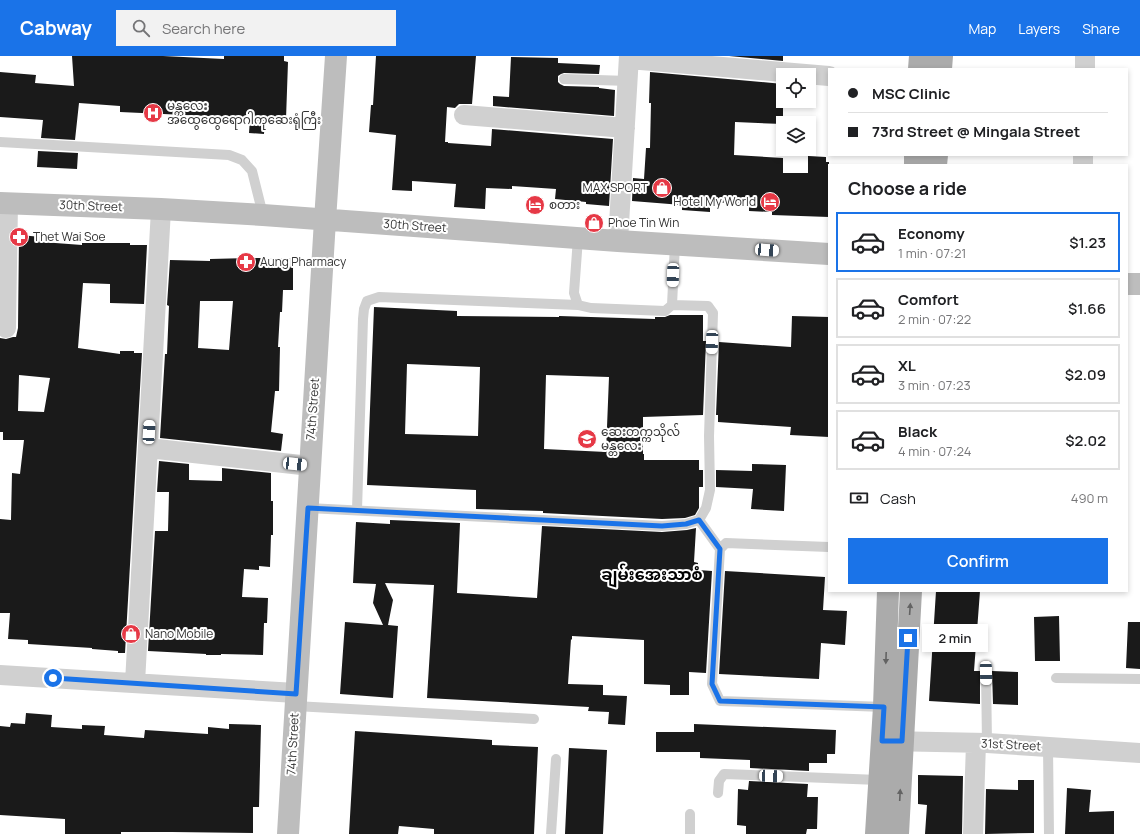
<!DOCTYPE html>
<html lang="en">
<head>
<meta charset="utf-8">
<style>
	body { margin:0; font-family:Manrope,"Noto Sans Myanmar",sans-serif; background:#f2f2f2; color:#202124; height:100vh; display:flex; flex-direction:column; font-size:15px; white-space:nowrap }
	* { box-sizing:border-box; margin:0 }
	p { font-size:13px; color:#757577 }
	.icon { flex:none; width:22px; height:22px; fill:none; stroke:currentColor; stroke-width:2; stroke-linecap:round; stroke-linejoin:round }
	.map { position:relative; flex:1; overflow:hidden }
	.side { position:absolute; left:828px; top:108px; width:300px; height:428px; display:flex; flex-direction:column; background:#fff; border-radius:0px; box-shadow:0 2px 6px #0003 }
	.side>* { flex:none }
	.guide { position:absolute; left:828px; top:12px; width:300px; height:88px; border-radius:0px; box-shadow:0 2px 6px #0003; display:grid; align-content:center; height:88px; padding:0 20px; background:#fff }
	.buttons { position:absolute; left:776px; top:12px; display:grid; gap:8px }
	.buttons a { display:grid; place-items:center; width:40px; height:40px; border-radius:0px; background:#fff; box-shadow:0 2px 6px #0003; font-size:20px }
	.end { position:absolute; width:18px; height:18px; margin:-9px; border:5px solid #1a73e8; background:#fff; box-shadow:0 0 0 2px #fff }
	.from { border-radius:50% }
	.bubble { position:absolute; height:28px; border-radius:0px; background:#fff; box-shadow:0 2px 6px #0003; font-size:13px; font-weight:600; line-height:28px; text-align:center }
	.car { position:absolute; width:12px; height:24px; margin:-12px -6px; border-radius:5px; box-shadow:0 0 3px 1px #0007; background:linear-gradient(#fff 24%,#345 0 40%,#fff 0 76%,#345 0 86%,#fff 0) }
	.guide b { display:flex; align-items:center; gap:14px; height:38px; font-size:15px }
	.guide b+b { border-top:1px solid #e0e0e0 }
	.guide i { width:10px; height:10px; background:#202124 }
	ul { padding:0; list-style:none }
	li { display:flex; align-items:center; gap:12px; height:60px; margin:0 8px 6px; padding:0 12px; border:2px solid #e0e0e0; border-radius:0px }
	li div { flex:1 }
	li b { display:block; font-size:15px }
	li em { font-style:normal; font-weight:600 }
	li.current { border-color:#1a73e8 }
	li>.icon { width:36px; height:36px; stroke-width:1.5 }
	h2 { padding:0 20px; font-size:18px; line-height:48px }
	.pay { display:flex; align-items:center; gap:10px; height:44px; padding:0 20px; font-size:15px }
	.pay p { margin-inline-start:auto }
	.primary-button { display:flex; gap:8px; margin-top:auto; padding:8px 20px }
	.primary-button a { flex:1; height:46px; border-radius:0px; background:#1a73e8; color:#fff; font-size:16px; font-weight:600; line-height:46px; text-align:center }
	header { display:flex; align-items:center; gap:24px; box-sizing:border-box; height:56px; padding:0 20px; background:#1a73e8; color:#fff }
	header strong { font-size:19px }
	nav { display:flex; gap:22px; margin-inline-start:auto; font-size:14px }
	.search { width:280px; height:36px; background:#f2f2f2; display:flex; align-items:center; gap:10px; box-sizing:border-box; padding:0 14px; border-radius:0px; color:#757577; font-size:15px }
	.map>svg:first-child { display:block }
	.building { fill:#1a1a1a; fill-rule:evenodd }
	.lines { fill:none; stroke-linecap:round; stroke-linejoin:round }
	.lane { stroke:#d0d0d0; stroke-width:10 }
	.street { stroke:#d0d0d0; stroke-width:20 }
	.secondary { stroke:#bdbdbd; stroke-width:22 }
	.primary { stroke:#ababab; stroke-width:22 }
	.oneway { fill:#636363 }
	.route { stroke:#1a73e8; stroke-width:5 }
	.labels { text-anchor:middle; stroke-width:4; stroke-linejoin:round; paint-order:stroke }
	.poi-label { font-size:12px; fill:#333; stroke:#fff; text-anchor:start }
	.street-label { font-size:12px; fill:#333; stroke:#fff }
	.district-label { font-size:16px; font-weight:bold; fill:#000; stroke:#fff }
</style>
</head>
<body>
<header>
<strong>Cabway</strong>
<div class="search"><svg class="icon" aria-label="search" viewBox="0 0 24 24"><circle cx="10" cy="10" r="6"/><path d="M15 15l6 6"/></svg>Search here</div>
<nav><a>Map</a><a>Layers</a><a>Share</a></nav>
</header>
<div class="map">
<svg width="1140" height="778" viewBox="0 0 1140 778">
	<rect width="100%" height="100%" fill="#fff"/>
	<!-- building -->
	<path class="building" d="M72,0H163L224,3V0H284V5L288,6L286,63H265L264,78L249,77L250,62L120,56V50L79,47L75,84L41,82L43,64L0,61V16L36,19L35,27L74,30Z
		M376,0H476L472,48H459L455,52L447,51L445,86H448V87L491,90L492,73L613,83L609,150L586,148V146L555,143L556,133L512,130V133L486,132L485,153L454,151L456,128L412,125V135L392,134L396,79L369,76L371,49H373Z
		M729,0H783V5Z
		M511,1L558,2V7L600,9L599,18L564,17L561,18L558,20V26L560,28L564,30L599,31V32L615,34L614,60L493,50V40L509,41Z
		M650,16L783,28V68L735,66L734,99L783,102V117H808V100L826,101V106H829V161L772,159V156L749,155V148L710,146V156L682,154V149L632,145L633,122L644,123L646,92H650L651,47H649Z
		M38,95L78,97L77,113L37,111Z
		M19,179L42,181V186L82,189V187H130V189H147L144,248L110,247V228L83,227L78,292L120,298V295H134V297H142L125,597H118V595L92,593V592L28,588V584L8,583L10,557H0V463L11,464L12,417L20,418L24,384H3V376H0V282L6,283L13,281H16L18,272ZM19,319L50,322L44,356L18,355Z
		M249,202H293V234H283L282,256H280L278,291H280L279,335H275L271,376L283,378L281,395L160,382L165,298H167L169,250L167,249L170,204L210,205V203ZM200,245H233L229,294L198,292Z
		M374,251L457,255V260L559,261V260L655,263V261H665L670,259H703V285H706L703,359L643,361V398H644V404H699V414H703V431H699V452L695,459L685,462L662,463L543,457V455L476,453V434L367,429ZM407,308L480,311L478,380L405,378ZM546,319L609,321L606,396L544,393Z
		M792,260L829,261V381L790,379L791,371L718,366V359H716L719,286L791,291Z
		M159,405L189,408V424L222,425V412L271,417V445H273V479H271L270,511L259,510V514L244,513L242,541L268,542L267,567H264L263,599L221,598V599H206V598L148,595L155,475H168L169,436H157Z
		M752,408L786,409L784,455L751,453L753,433L716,431V414L752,415Z
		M390,464L460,467L457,537L537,542L542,470L662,476L687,474L696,472L694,506L698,507V514L712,515L706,617L689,616V639H670V629L644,628V584L572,580V584L571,583L568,628L603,629V639L627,640L625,669L608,668L609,656L588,655L589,651L427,642L434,529L385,527L393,544L388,569L398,570L393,642L340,638L345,566L383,569L373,547L376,528L353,527L356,466L390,468Z
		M725,515L825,521L823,554L847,555L845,589L821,587L819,623L719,618Z
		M936,535H980L974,615H980V648L929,645Z
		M1059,560L1060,605H1035L1034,561Z
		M1128,566H1140V613L1126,612Z
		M992,615L1018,616V649L993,648Z
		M26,657L52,659L51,671L82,673V669L105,670L104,679L144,682L145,674L208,678V671L229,673V668L261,669L259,751H253V777L172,776H121V778H65V763L0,759V670L10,671L11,667L25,668Z
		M694,668L836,674L835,698H827V707H809V715L750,712V704L700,702V696H656V676H694Z
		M355,675L492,684V689L538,691L534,778H434V773L399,770L398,778H349Z
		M569,692L607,694L603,778H565Z
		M918,719L963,720L962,778H925L927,749L918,748Z
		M1018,724H1034V777L985,778L986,733L1018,734Z
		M749,725L808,728L807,741H818L817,773H807L806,778H746V770L737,769L738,733L748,734Z
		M1067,732L1091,734L1089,756L1114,755V778H1065Z"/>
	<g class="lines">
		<!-- lane -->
		<path class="lane" d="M564,23L629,25
			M0,86L229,99L242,104L252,115L263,159
			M578,182L574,237L578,249L591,252L665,255L672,249L675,188
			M308,452L662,470L686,468L699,464L706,452L710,434L709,380L713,257L708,250L672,249
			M357,454L363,263L364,253L367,245L379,241L578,249
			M699,464L720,493
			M829,491L726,487L720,493L712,628L720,645L884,651
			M986,617L987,687
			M1056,622L1140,623
			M295,650L534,663
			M1048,691L1049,778
			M718,737L719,725L724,718L879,724
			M690,758V778
			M551,778L556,703"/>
		<!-- street -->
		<path class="street" d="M629,3L829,20
			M1085,13V0
			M464,59L625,72
			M1083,109V99
			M618,185L629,0
			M6,272L8,147
			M148,392L310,410
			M0,619L296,637
			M135,627L161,153
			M886,685L987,687L1140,697
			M973,778L976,687"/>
		<!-- secondary -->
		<path class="secondary" d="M0,147L161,153L263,159L618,185L829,198
			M1127,228H1140
			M288,778L325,164L336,0"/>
		<!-- primary -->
		<path class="primary" d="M919,13L920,0
			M941,13L942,0
			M915,109V99
			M936,109L937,99
			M876,778L884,651L888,535
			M898,778L911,535"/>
	</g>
	<!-- one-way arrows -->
	<defs><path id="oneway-solid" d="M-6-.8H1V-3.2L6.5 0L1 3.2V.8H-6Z"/></defs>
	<g class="oneway">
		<use href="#oneway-solid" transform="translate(910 553) rotate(-86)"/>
		<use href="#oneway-solid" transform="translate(886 602) rotate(92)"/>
		<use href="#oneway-solid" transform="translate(900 739) rotate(-87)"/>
	</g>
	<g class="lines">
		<!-- route -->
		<path class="route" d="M53,622L296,638L308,452L662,470L686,468L699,464L720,493L712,628L720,645L884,651L882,685H902L908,582"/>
	</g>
	<!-- icons -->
	<defs>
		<g id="hospital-disc" transform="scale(1)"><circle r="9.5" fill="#e63946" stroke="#fff"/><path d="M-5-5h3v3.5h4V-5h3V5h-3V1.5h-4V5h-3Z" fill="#fff"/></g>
		<g id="shop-disc" transform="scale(1)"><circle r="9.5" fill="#e63946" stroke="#fff"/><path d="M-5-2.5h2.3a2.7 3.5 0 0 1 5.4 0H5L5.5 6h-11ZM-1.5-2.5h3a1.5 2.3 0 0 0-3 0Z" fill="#fff"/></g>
		<g id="hotel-disc" transform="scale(1)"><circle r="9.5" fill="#e63946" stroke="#fff"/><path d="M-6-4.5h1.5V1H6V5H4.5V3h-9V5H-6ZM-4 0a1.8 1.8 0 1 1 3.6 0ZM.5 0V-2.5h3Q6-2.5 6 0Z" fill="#fff"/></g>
		<g id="pharmacy-disc" transform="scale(1)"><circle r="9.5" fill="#e63946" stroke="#fff"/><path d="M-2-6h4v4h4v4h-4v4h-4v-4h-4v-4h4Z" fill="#fff"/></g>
		<g id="university-disc" transform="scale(1)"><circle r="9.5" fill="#e63946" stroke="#fff"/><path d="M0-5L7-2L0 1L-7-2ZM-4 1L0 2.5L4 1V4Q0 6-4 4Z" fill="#fff"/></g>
	</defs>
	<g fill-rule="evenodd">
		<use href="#hospital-disc" x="153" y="57"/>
		<use href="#shop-disc" x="662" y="132"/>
		<use href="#hotel-disc" x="770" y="146"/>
		<use href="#hotel-disc" x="535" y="149"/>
		<use href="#shop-disc" x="594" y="167"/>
		<use href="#pharmacy-disc" x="19" y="181"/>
		<use href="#pharmacy-disc" x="246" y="206"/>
		<use href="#university-disc" x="587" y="383"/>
		<use href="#shop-disc" x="131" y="578"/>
	</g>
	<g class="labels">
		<!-- poi labels -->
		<g class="poi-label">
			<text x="167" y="54">မန္တလေး<tspan x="167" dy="14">အထွေထွေရောဂါကုဆေးရုံကြီး</tspan></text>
			<text x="648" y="136" text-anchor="end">MAX SPORT</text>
			<text x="756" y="150" text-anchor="end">Hotel My World</text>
			<text x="549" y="153">စတား</text>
			<text x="608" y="171">Phoe Tin Win</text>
			<text x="33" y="185">Thet Wai Soe</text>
			<text x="260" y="210">Aung Pharmacy</text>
			<text x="601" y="380">ဆေးတက္ကသိုလ်<tspan x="601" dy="14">မန္တလေး</tspan></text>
			<text x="145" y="582">Nano Mobile</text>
		</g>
		<!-- street labels -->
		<g class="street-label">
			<text transform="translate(91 150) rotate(2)" y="4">30th Street</text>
			<text transform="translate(415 170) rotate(4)" y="4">30th Street</text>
			<text transform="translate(313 353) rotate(-86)" y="4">74th Street</text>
			<text transform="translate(293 688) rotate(-87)" y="4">74th Street</text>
			<text transform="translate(1011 689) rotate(3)" y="4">31st Street</text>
		</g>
		<!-- district labels -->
		<g class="district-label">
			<text x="652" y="524">ချမ်းအေးသာစံ</text>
		</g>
	</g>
</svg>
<div class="buttons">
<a><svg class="icon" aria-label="locate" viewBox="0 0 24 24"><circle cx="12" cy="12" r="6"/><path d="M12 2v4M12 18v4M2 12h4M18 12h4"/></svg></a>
<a><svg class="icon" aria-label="layers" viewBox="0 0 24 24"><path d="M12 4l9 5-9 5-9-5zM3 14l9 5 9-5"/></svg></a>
</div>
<i class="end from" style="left:53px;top:622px"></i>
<i class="end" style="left:908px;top:582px"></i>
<div class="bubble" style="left:922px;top:568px;width:66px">2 min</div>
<i class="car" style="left:767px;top:194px;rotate:94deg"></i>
<i class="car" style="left:673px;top:219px;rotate:182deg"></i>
<i class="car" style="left:712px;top:286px;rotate:182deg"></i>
<i class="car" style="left:149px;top:376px;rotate:3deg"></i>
<i class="car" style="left:295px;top:408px;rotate:96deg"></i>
<i class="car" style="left:986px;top:617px;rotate:179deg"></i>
<i class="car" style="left:771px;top:720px;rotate:92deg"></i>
<div class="guide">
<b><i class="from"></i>MSC Clinic</b>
<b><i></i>73rd Street @ Mingala Street</b>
</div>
<section class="side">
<h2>Choose a ride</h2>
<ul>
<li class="current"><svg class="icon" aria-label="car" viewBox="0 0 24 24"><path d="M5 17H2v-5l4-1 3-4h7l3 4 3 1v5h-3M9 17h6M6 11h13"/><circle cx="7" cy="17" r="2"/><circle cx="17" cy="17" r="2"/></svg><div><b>Economy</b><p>1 min · 07:21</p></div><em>$1.23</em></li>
<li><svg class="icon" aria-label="car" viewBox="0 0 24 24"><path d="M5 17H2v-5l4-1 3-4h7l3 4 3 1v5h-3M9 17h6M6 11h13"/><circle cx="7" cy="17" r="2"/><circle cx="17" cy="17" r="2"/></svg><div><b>Comfort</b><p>2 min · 07:22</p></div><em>$1.66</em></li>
<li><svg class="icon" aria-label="car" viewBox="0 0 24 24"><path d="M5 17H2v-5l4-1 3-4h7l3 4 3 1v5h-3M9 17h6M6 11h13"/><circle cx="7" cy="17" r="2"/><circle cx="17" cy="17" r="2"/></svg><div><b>XL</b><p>3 min · 07:23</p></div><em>$2.09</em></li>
<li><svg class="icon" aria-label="car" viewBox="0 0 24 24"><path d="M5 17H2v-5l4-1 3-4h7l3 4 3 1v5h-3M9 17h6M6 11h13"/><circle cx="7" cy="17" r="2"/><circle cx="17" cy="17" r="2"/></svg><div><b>Black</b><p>4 min · 07:24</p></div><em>$2.02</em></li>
</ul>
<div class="pay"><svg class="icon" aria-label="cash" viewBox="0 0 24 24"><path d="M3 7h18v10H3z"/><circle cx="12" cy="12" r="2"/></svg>Cash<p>490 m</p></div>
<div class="primary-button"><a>Confirm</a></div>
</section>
</div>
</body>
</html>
